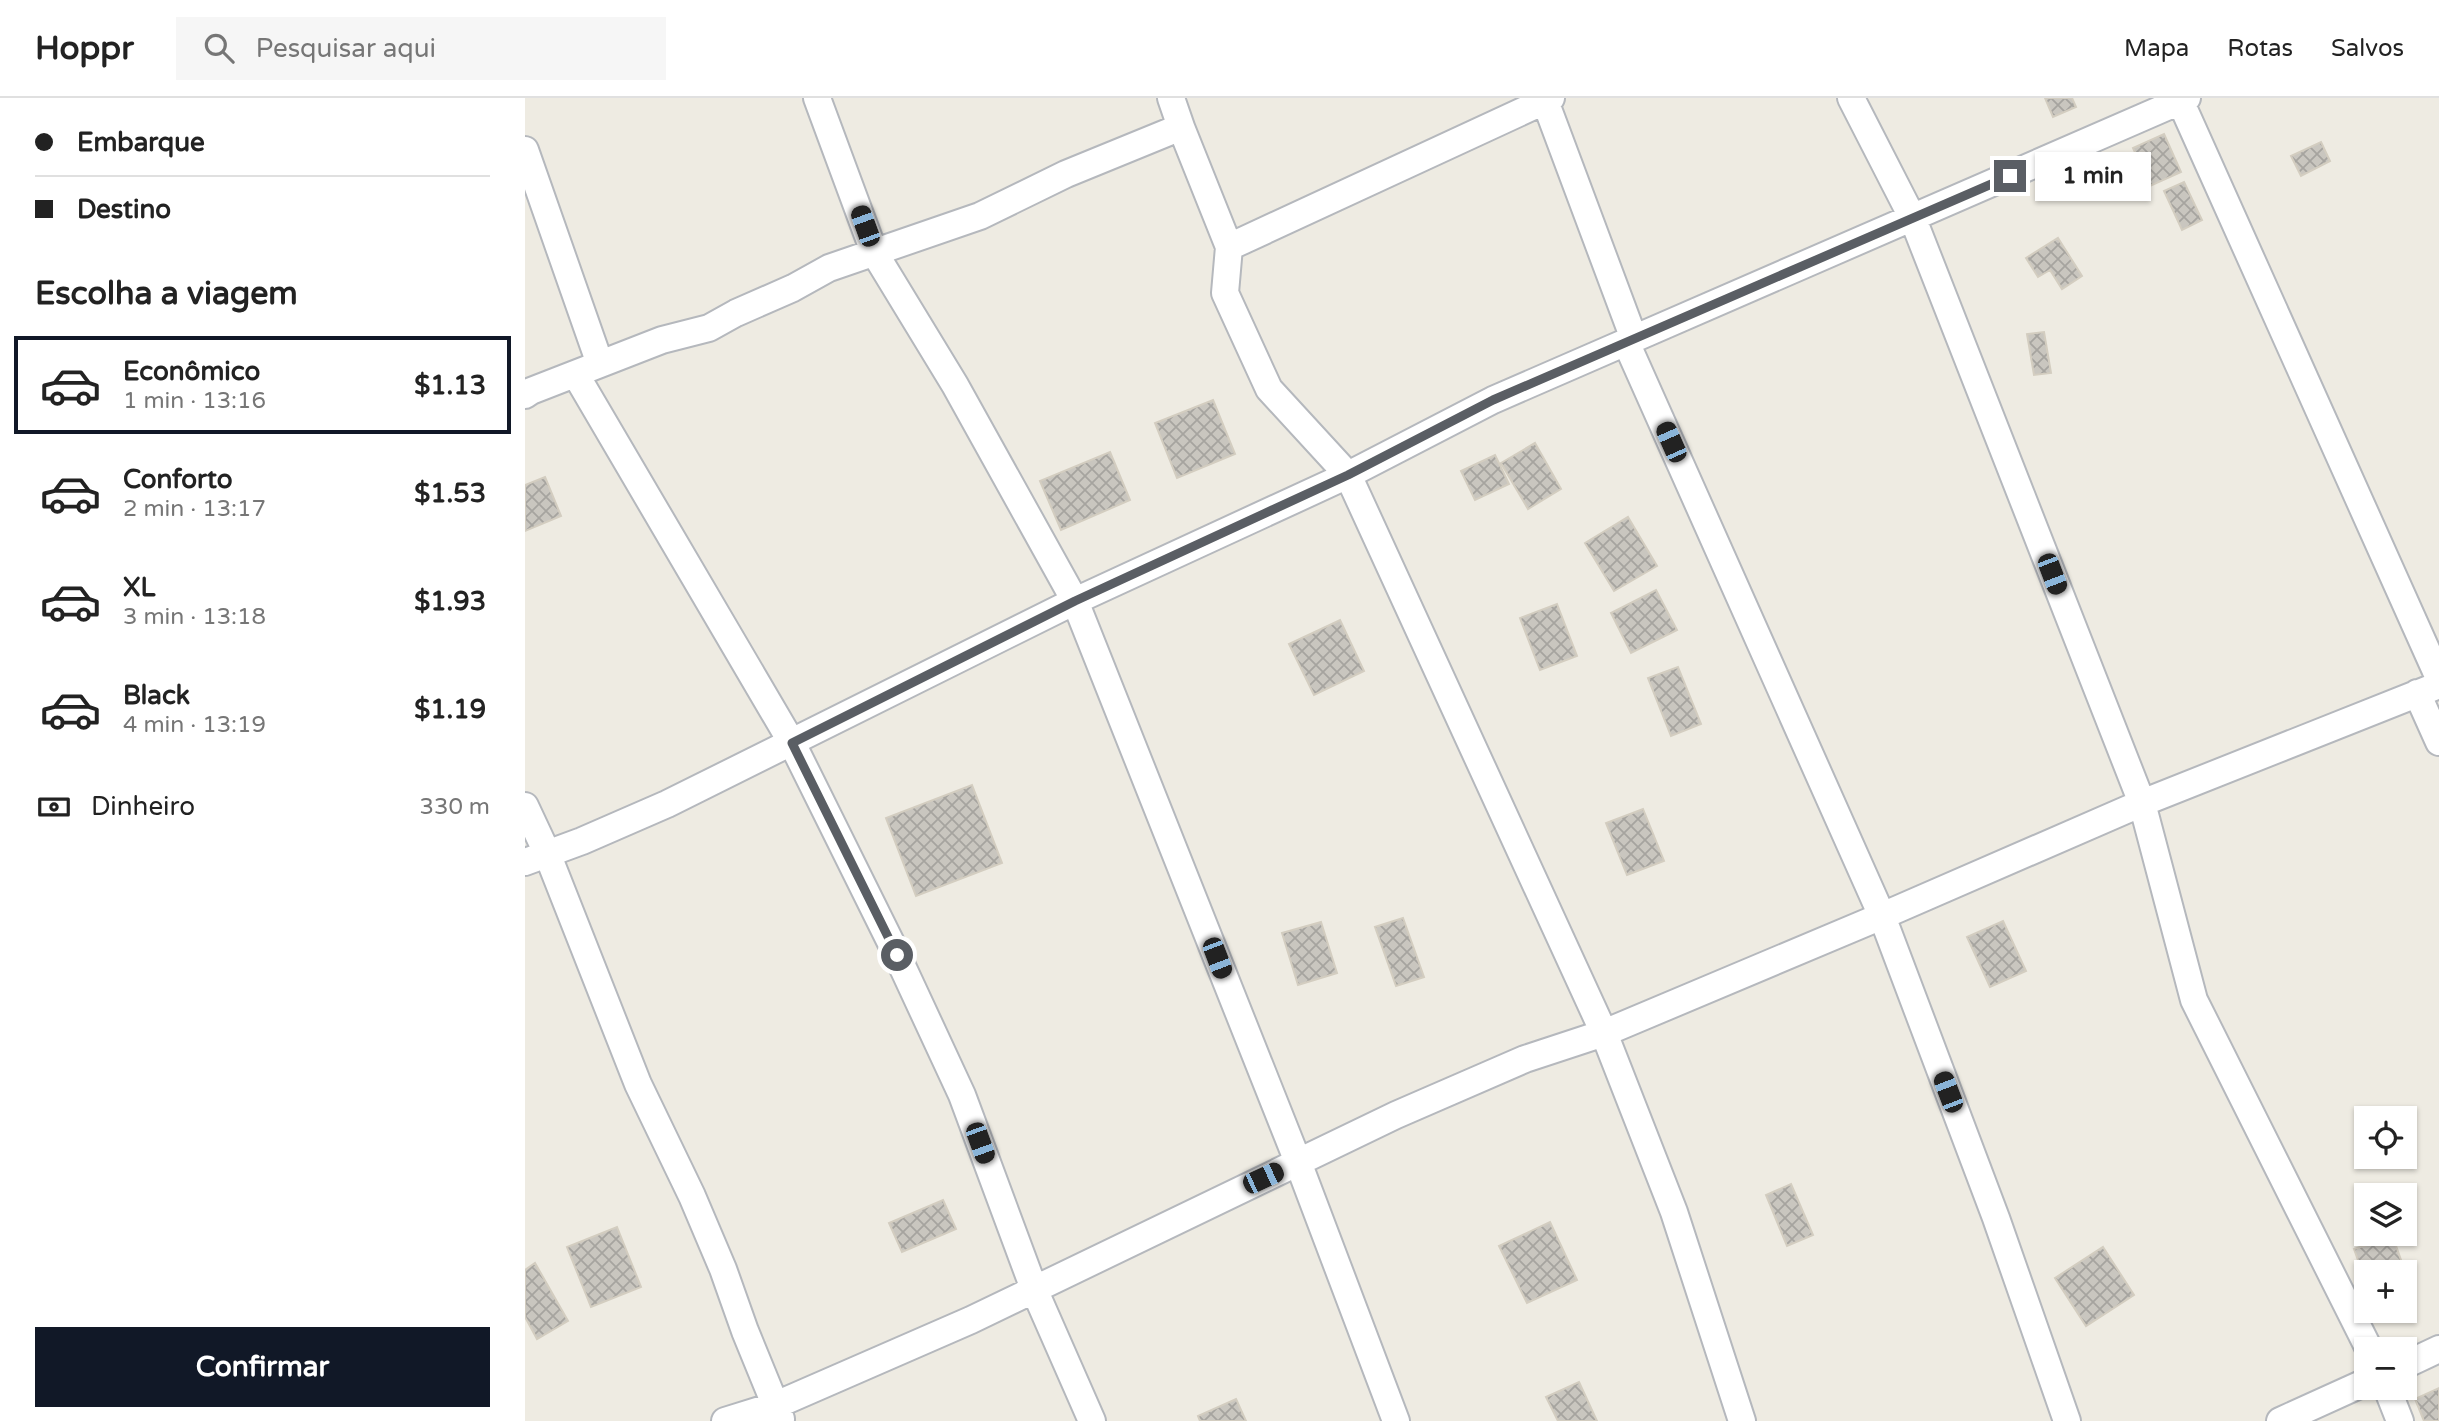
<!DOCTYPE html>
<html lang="pt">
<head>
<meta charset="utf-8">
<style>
	body { margin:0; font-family:"Varela Round",sans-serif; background:#f6f6f6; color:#222; height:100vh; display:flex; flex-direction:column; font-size:26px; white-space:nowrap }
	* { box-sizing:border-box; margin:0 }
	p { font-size:23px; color:#767676 }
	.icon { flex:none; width:38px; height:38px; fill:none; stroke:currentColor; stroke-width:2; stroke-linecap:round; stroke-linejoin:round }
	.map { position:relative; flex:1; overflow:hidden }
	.drawer { display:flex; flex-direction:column; background:#fff; width:525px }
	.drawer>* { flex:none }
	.guide { display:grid; align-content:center; height:154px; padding:0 35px; background:#fff }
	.controls { position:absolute; left:1829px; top:1008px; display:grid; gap:14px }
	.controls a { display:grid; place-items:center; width:63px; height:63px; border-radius:0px; background:#fff; box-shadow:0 2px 5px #0004; font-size:35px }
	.end { position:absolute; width:32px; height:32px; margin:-16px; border:9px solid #5a5e64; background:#fff; box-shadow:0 0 0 4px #fff }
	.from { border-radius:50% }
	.bubble { position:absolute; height:49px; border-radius:0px; background:#fff; box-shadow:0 2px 5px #0004; font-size:23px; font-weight:700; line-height:49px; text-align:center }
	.car { position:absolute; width:21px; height:42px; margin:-21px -10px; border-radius:9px; box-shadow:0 0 5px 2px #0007; background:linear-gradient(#222 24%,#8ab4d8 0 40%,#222 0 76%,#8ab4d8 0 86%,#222 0) }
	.guide b { display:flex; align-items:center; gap:24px; height:66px; font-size:26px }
	.guide b+b { border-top:2px solid #e0e0e0 }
	.guide i { width:18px; height:18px; background:#222 }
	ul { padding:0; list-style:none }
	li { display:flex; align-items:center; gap:21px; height:98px; margin:0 14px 10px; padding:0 21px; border:4px solid transparent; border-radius:0px }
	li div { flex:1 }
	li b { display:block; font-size:26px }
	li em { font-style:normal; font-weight:700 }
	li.current { border-color:#111827 }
	li>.icon { width:63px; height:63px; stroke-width:1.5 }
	h2 { padding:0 35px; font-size:32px; line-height:84px }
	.pay { display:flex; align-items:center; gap:18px; height:77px; padding:0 35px; font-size:26px }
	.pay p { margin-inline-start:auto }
	.button { display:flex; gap:14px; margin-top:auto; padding:14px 35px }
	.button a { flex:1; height:80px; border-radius:0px; background:#111827; color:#fff; font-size:28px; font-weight:700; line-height:80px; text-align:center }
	header { display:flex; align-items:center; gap:42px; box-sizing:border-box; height:98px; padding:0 35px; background:#fff; border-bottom:2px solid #e0e0e0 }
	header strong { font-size:33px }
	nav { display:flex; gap:38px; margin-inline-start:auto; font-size:24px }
	.search { width:490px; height:63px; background:#f6f6f6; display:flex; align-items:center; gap:18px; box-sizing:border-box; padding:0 24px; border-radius:0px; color:#767676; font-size:26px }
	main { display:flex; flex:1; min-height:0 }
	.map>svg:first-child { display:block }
	.building { fill:url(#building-cross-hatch); stroke:#d3cdc0; stroke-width:2 }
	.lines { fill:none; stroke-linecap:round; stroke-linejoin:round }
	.minor-casing { stroke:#b5b8bd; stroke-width:30 }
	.minor { stroke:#fff; stroke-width:26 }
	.route { stroke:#5a5e64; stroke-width:9 }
</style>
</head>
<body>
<header>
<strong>Hoppr</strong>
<div class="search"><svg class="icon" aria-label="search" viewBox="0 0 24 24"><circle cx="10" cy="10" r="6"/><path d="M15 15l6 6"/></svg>Pesquisar aqui</div>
<nav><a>Mapa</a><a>Rotas</a><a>Salvos</a></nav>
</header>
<main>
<section class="drawer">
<div class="guide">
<b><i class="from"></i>Embarque</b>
<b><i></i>Destino</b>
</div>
<h2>Escolha a viagem</h2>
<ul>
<li class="current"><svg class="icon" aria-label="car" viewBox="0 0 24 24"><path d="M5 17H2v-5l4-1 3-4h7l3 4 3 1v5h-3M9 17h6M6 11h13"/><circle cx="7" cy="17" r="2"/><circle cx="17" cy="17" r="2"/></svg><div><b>Econômico</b><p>1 min · 13:16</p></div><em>$1.13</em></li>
<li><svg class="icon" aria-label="car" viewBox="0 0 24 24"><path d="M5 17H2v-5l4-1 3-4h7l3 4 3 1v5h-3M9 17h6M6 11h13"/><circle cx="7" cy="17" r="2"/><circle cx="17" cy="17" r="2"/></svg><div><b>Conforto</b><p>2 min · 13:17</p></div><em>$1.53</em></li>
<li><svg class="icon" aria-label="car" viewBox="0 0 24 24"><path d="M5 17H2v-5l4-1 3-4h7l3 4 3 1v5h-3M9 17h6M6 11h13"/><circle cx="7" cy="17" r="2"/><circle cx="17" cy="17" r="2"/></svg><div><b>XL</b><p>3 min · 13:18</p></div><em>$1.93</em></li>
<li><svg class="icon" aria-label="car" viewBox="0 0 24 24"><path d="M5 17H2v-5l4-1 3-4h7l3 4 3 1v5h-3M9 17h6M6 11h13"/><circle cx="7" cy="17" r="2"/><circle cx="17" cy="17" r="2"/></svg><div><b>Black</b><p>4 min · 13:19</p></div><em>$1.19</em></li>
</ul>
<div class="pay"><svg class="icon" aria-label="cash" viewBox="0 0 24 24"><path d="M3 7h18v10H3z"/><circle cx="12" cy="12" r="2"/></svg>Dinheiro<p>330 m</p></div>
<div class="button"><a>Confirmar</a></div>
</section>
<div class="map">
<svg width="1914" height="1323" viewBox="0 0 1914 1323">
	<defs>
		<pattern id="building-cross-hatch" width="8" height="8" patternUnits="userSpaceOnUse" patternTransform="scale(1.75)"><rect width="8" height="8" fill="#c9c6bf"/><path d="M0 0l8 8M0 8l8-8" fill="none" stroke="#a6a49f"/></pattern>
	</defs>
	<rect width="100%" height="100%" fill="#eeebe2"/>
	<!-- building -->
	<path class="building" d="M1520,0H1547L1551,9L1528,19Z
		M1639,36L1656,74L1625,88L1608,50Z
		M1796,44L1805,63L1776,78L1766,58Z
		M1659,84L1677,122L1657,132L1639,93Z
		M1533,140L1557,178L1537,191L1525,172L1513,179L1501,160Z
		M1519,234L1526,275L1509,277L1502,236Z
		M688,302L710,356L652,380L630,325Z
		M1010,345L1036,391L1003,411L976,365Z
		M585,354L605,402L536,432L515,383Z
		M970,357L984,386L950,402L936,373Z
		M20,379L36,418L0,433V387Z
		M1103,419L1132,468L1089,493L1060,445Z
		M1131,492L1152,532L1106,555L1086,515Z
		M1032,506L1052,558L1015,572L995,520Z
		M815,522L839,573L789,597L764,546Z
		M1153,569L1176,626L1146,638L1123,580Z
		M447,687L477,765L391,798L361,720Z
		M1118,711L1139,763L1102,777L1081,725Z
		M878,820L899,879L871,888L850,829Z
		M1478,823L1501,873L1465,889L1442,839Z
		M796,824L812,875L773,887L757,835Z
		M1266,1086L1288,1137L1262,1148L1241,1097Z
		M418,1102L431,1131L377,1154L364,1125Z
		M1025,1124L1052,1182L1002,1205L974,1148Z
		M92,1129L116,1189L66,1209L42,1149Z
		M1868,1139L1884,1185L1880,1187V1174H1841V1185L1829,1151Z
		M1578,1149L1609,1197L1561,1228L1530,1180Z
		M10,1165L43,1223L12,1241L0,1219V1172Z
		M1054,1284L1072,1323H1033L1021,1299Z
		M1914,1290V1323H1899L1890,1301Z
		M711,1301L721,1323H675L673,1318Z"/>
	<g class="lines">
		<!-- minor casing -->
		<g class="minor-casing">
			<path id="minor" d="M292,0L349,154L430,287L550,503L773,1064L871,1323
				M646,0L656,29
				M1019,0L1109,241
				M1326,0L1388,121L1617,705L1669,902L1844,1251
				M1654,0L1914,580
				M0,52L75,266
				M704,149L1026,0
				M1101,244L1357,818L1471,1120L1542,1323
				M51,277L267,645L372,857L437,997L509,1191L567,1323
				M0,297L6,293L137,242L184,230L211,215L268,190L304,170L455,118L541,76L656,29L704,149L700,195L744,291L823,377L1079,935L1149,1114L1217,1323
				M1892,595L1914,644
				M0,708L22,755L113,986L167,1098L198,1171L220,1233L256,1321
				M0,764L57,743L142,706L550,503L823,377L968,302L1662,0
				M1880,1267L1914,1251
				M1862,1290L1875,1323
				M200,1323L251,1307L446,1222L871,1017L1000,961L1079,935L1357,818L1617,705L1914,587
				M1755,1323L1841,1284"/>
		</g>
		<!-- minor -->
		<use href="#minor" class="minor"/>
	</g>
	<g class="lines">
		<!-- route -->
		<path class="route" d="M372,857L267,645L550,503L823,377L968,302L1485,78"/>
	</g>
</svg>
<div class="controls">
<a><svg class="icon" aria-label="locate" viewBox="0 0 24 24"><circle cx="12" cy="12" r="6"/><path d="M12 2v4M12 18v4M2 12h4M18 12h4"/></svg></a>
<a><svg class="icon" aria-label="layers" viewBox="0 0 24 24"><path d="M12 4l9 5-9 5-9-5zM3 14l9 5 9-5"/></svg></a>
<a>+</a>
<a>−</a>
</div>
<i class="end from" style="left:372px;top:857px"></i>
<i class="end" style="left:1485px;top:78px"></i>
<div class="bubble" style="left:1510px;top:54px;width:116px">1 min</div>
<i class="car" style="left:340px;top:128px;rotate:340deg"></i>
<i class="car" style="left:1146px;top:344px;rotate:336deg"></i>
<i class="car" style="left:1527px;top:476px;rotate:159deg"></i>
<i class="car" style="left:692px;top:860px;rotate:159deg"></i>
<i class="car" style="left:1423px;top:994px;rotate:339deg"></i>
<i class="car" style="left:455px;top:1045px;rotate:160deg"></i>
<i class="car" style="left:738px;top:1080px;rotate:65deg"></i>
</div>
</main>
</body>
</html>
